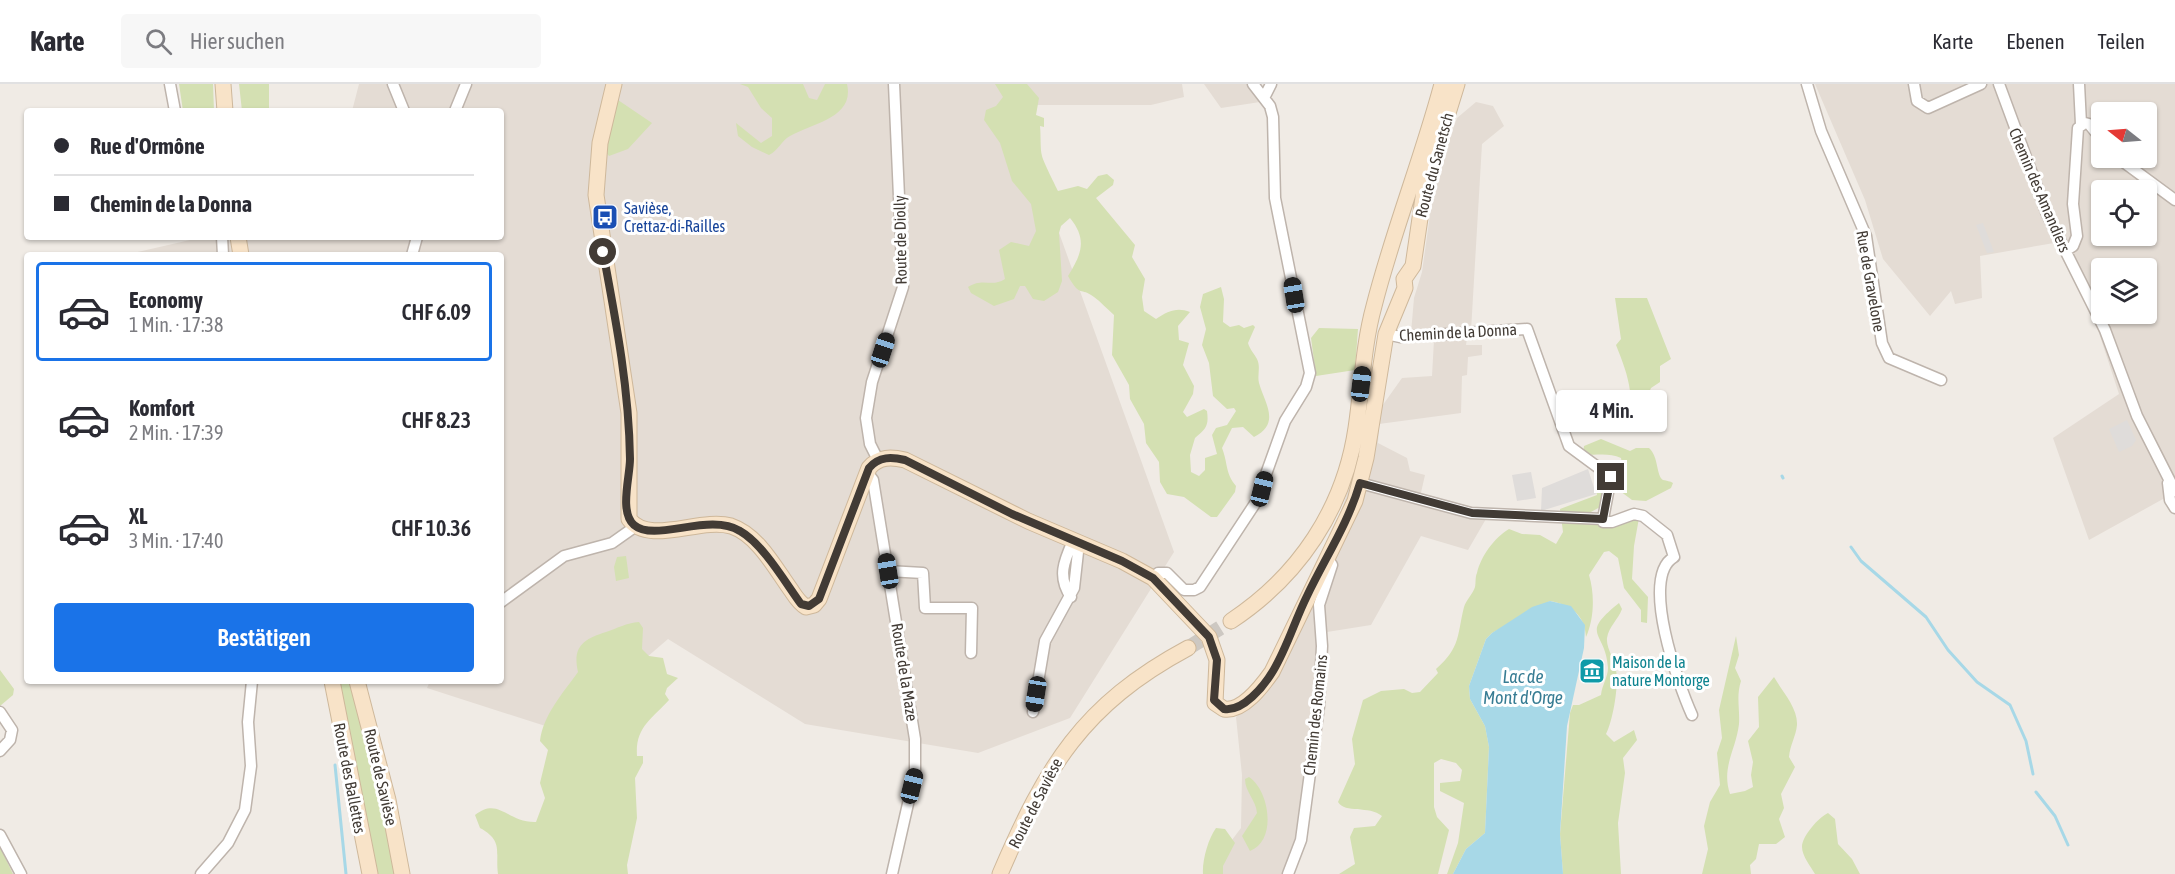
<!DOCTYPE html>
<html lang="de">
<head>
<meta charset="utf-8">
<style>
	body { margin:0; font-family:"Asap Condensed",sans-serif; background:#f7f7f7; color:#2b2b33; height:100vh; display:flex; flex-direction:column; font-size:22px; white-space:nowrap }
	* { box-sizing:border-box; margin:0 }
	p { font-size:20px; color:#7c7c81 }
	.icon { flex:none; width:33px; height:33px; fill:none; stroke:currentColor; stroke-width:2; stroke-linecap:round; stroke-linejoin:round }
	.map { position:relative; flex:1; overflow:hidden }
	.drawer { position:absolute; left:24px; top:168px; width:480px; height:432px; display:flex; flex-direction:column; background:#fff; border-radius:6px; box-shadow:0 2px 4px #0004 }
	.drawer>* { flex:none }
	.top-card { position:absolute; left:24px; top:24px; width:480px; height:132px; border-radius:6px; box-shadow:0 2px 4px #0004; display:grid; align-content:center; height:132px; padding:0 30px; background:#fff }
	.needle { width:39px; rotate:287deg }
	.fabs { position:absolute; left:2091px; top:18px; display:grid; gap:12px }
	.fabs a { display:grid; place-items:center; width:66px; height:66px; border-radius:6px; background:#fff; box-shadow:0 2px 4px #0004; font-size:30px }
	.end { position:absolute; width:27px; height:27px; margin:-14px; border:8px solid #423b35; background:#fff; box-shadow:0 0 0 3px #fff }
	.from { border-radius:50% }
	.bubble { position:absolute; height:42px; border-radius:6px; background:#fff; box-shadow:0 2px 4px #0004; font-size:20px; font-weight:600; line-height:42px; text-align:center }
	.car { position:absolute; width:18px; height:36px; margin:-18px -9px; border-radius:8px; box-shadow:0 0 4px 2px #0007; background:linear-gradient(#222 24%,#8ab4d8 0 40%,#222 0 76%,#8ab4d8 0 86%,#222 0) }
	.top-card b { display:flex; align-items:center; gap:21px; height:57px; font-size:22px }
	.top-card b+b { border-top:2px solid #e1e1e2 }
	.top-card i { width:15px; height:15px; background:#2b2b33 }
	ul { padding:10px 0 0; list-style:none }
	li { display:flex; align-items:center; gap:18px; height:99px; margin:0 12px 9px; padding:0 18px; border:3px solid transparent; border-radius:6px }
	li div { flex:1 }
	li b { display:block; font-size:22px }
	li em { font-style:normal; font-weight:600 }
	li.on { border-color:#1a73e8 }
	li>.icon { width:54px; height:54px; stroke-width:1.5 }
	.primary-button { display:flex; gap:12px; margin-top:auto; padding:12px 30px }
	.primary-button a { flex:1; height:69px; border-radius:6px; background:#1a73e8; color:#fff; font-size:24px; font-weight:600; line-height:69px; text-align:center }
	header { display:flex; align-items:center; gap:36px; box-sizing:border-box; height:84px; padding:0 30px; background:#fff; border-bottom:2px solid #e1e1e2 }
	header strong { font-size:28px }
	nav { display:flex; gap:33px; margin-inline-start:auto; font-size:21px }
	.search { width:420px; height:54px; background:#f7f7f7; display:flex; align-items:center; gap:15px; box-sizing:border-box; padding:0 21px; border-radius:6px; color:#7c7c81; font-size:22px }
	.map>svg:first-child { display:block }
	.residential { fill:#e4dcd4; fill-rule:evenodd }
	.green { fill:#d4e0b2 }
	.parking { fill:#dfdcda }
	.water { fill:#a7d8e7 }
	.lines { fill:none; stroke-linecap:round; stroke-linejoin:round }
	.stream { stroke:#a7d8e7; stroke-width:3 }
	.secondary-tunnel { stroke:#cdc8c2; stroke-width:15; stroke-dasharray:15 8; stroke-linecap:butt }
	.street-casing { stroke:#beb4ac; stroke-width:13 }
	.secondary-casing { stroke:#ceb89b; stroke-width:17 }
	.street { stroke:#fff; stroke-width:10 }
	.secondary { stroke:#f8e3c8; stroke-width:15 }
	.route { stroke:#423b35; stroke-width:8 }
	.labels { text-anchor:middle; stroke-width:6; stroke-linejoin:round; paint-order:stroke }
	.street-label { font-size:16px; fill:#423b35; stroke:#fff }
	.transit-label { font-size:16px; fill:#164399; stroke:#fff; text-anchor:start }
	.culture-label { font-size:16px; fill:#0d838f; stroke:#fff; text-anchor:start }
	.water-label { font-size:18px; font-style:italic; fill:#377c93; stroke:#fff }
</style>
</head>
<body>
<header>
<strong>Karte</strong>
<div class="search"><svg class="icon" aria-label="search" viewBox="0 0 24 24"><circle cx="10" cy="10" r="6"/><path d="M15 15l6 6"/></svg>Hier suchen</div>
<nav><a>Karte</a><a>Ebenen</a><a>Teilen</a></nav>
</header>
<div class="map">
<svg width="2175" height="790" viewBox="0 0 2175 790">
	<rect width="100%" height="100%" fill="#f0ebe5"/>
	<!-- residential -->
	<path class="residential" d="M359,0H1182L1184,13L1151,21H1028L1031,71L1174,468L1070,634L978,669L805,640L668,555L561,647L427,604L430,597H501V171L129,170L203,153H501V27H352Z
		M1204,0H1247L1260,18L1221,24Z
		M1815,0H2175V424L2163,415L2089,456L2053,354L2119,310L2095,237L2054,159L1980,172L1982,214L1955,220L1951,207L1930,232L1883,175L1865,116ZM2102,28H2146V74H2102ZM2102,106H2146V152H2102ZM2102,184H2146V230H2102Z
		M1476,18L1493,22L1504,42L1482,60L1471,247H1468L1466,261H1482V271L1468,273L1467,291L1462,292L1461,329L1379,340L1378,359L1407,374L1410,387L1425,391L1420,413L1490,428L1468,466L1421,452L1371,541L1327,548L1321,618L1290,790H1216V777L1241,744L1242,691L1236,633L1287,577L1375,332L1402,294L1432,292L1434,256L1411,249L1414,214L1422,188L1435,95L1457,34Z"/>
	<!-- green -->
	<path class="green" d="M179,0H213L214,27H183Z
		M239,0H269V27H242Z
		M740,0H803L809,14L817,16L825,0H847C855,34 812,39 790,52C781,57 778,67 769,71L752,63L738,52L736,39L761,59L772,52V34L761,24L748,3Z
		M995,0H1027L1039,14L1036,31L1044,34V43L1040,42C1041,51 1040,65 1042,72C1043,77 1056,103 1058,107L1078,102L1087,105L1098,92L1107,90L1114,96L1113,101L1096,114L1135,161L1132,173L1145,195L1142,213L1144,227L1156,235C1168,227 1177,223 1190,228L1178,242L1179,256L1189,259L1183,281L1194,302L1193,310L1183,328L1187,333L1204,325L1207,327C1209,342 1206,345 1195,354L1190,371L1191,388L1199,392L1205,386V374L1217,370L1212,351L1216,344L1227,341L1236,327L1234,324L1227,325L1213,312L1209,279L1202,261L1206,245L1200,223L1203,210L1221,203L1224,215L1223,238L1230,243L1239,241L1244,244L1253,241L1255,243L1248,259C1250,266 1254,269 1257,275C1261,283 1257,291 1259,299C1265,320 1281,339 1254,353L1243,343L1232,344L1222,364C1228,379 1225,389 1236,402L1235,408L1217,433H1211L1184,413L1167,410L1160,398L1159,378L1146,359L1144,340L1130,315L1129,301L1112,271L1114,231C1107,225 1101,218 1094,213C1080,202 1081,215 1068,192C1081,171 1088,156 1070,134L1061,142L1059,149L1062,197L1058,208L1044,217L1033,215L1025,202H1020L1014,215L994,222L971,209L968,203C984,193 991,204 1005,195L999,166L1011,158L1029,162L1036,147L1031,120L1012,97L1000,59L984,36L986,26L996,22L1003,13Z
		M618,16L652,39L628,65L609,72L605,67Z
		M1615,214H1647L1671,275L1660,282V298L1651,304L1648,311L1639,313L1633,330C1629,322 1631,316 1630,307C1628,291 1622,276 1616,261L1621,255Z
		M1319,244L1358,245L1355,286L1316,292L1311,254Z
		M1601,355L1630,367L1636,364H1649C1659,373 1656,392 1663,396C1667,397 1670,397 1673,399L1671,404L1646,417L1632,416L1612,401L1602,422L1589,429L1587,434H1639L1634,462L1632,495L1648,513L1647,539L1641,538V526L1624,504L1618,474L1609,467L1604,468L1589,491C1595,511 1594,535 1586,553C1585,531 1571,521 1550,517L1492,549L1486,555L1469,602L1470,615L1485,642L1489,663L1485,749L1466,765L1453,790H1447L1458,759L1464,719L1440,707V699L1460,697L1462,686L1456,679L1441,675L1434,679V723L1437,733L1449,746L1438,790H1339L1355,780L1350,753L1354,744L1375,742L1382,732C1369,721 1345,730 1338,718L1355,680L1352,655L1363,616L1381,607L1404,605L1412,609L1420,608L1438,589L1436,585C1461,563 1457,551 1464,523C1466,516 1473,510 1475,503C1476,499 1475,493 1477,489C1481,472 1494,454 1509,445L1522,450L1540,451L1556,460L1563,448L1560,425L1597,411L1594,398L1603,392L1616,397L1623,387L1621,374C1609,368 1596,372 1583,370L1584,362Z
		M626,472L629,494L616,497L614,483L617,473Z
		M1619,519L1622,525C1618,536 1609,542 1607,554C1606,565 1615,575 1616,586C1619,601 1613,636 1606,650L1614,658L1634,646L1637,656L1623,674L1625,689L1618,739L1621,790H1563L1560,750L1570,629L1573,621H1579L1601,611C1602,601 1608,593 1608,584C1606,546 1578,552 1619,519Z
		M639,538L643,544L642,565L649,572L663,574L667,590L678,594L667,604L665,610L669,616C652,635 635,643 637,672H643V679L635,694L637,734L627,781L628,790H498C495,768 504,757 480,744L475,731C499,712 507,739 536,738L545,714L540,699L548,666L540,657C543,631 563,609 578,588C572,562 584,555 606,548C618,544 626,539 639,538Z
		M1736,552L1739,571L1735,584L1741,597C1736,612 1740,625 1739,640C1736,666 1721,683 1730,710L1745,707L1753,703L1751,691L1753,678L1748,657L1759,643L1758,613L1774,593C1782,607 1798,624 1797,641C1796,652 1790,661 1789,673L1795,683L1781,710L1784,724L1779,735L1785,753L1776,760H1759L1756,775L1750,781L1751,790H1702L1708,765L1704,742L1710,718L1720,701L1717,669L1722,654L1719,626Z
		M0,586L14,605L13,611L0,622Z
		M338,597H352L397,790H374Z
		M1249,693C1270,707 1277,757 1250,767L1242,752L1257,729C1256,716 1245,708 1245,695Z
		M1828,729L1835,735L1838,760L1852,775L1860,790H1815C1811,783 1802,772 1802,763C1802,752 1819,733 1828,729Z
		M1216,744L1225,745L1235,759L1223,782V790H1203C1202,777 1208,755 1216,744Z
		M0,763L13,790H0Z"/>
	<!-- parking -->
	<path class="parking" d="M1983,139L1994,168L1987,169L1976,141Z
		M2127,336L2136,356L2132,362L2119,368L2109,345Z
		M1588,385L1596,410L1541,427L1542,404Z
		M1531,388L1536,414L1517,417L1512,391Z"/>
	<!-- water -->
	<path class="water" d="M1550,517L1571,522L1585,541L1584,564L1567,642L1560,750L1563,790H1453L1466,765L1485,749L1489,663L1485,642L1470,615L1469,602L1486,555L1492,549L1532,523Z"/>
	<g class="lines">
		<!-- stream -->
		<path class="stream" d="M1782,392L1783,394
			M1851,463L1861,477L1926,533L1948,566L1977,598L2010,621L2026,657L2033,690
			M335,681L346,790
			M2036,708L2055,732L2068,761"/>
		<!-- secondary-tunnel -->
		<path class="secondary-tunnel" d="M1188,564L1231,537"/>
		<!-- street casing -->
		<g class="street-casing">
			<path id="street" d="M170,0L175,27
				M393,0L404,27
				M1807,0L1821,47L1866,152L1882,259L1889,274L1941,296
				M1914,0L1917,17L1928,24L1981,0
				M1999,0L2047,130L2105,246L2137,332L2175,407
				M2079,0L2081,40
				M1264,14L1271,0
				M455,27L466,0
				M2118,74L2175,116
				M222,153L223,171
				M2065,167L2073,162L2077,152L2073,120L2078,44L2085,39L2089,40L2102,56
				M412,171L417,153
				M878,376L870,360L866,334L872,298L903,203L894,0
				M867,388L873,396L915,655V689L892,790
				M1360,399L1471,429L1603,435L1611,393L1569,362L1527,245L1400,253L1386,250
				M2168,399L2170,416L2175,424
				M1603,438H1612L1634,430L1643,432L1667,451L1674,473C1639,493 1679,602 1692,631
				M888,487L923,489L925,524H972L971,569
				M1153,494L1158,489H1167L1184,506H1194L1200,503L1256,418L1285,337L1306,303L1310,289L1275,114L1273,33L1270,22L1253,0
				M1071,513C1057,493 1064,477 1073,457
				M501,518L564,472L612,459L636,442
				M0,628L12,646L10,656L0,667
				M1033,628L1045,557L1074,504L1079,459
				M0,751L21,790
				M201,790L228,759L245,726L251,682L248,638L252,597
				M1288,790L1301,756L1319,622L1322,562L1319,521L1332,481L1327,474"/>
		</g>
		<!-- secondary casing -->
		<g class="secondary-casing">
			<path id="secondary" d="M223,0L225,27
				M614,0L600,59L596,111L629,329V435C649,462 700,433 731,442C758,451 775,484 791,506C795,512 799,519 806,523L814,521L819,515L869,384C879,372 892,373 905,376L1028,437L1122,477L1153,494L1209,553L1217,576L1215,619L1224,625C1243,628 1262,602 1272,588L1355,417L1366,374L1386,250L1405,204L1404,195
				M238,153L241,171
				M1404,195L1413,182L1424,107L1457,0
				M1231,537C1299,492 1344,425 1356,344C1362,304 1363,262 1374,222C1393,147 1422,75 1442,0
				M332,597L370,790
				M357,597L388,716L402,790
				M1000,790C1046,683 1082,621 1188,564"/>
		</g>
		<!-- street -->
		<use href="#street" class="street"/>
		<!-- secondary -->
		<use href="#secondary" class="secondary"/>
	</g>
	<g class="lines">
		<!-- route -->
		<path class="route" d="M603,168C616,237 629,304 630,375C630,393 619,428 634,441C655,459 709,428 740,447C763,460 785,498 801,520L809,522L819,515L869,384C879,372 892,373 905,376L1012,430L1122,477L1153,494L1209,553L1217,576L1214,616L1224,625C1243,628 1264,602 1273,587C1287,564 1295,536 1307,512C1325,474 1348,440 1360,399L1472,429L1603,435L1611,393"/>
	</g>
	<!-- icons -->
	<defs>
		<g id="bus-square" transform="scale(1.35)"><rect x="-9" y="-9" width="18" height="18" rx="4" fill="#1a4fb4" stroke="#fff"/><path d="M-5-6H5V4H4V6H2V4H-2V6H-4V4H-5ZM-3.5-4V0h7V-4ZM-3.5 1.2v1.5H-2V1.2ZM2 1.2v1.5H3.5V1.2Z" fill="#fff"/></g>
		<g id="museum-square" transform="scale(1.35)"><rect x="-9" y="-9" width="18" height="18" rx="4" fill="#0f9aa8" stroke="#fff"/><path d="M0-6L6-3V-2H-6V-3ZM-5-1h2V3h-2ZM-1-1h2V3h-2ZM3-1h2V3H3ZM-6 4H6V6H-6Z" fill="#fff"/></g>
	</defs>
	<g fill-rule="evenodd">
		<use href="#bus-square" x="605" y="133"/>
		<use href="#museum-square" x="1592" y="587"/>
	</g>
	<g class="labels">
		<!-- street labels -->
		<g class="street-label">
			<text transform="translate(1434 81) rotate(-75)" y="6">Route du Sanetsch</text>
			<text transform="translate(2040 106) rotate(67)" y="6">Chemin des Amandiers</text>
			<text transform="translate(900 156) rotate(-91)" y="6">Route de Diolly</text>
			<text transform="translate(1871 197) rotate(80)" y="6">Rue de Gravelone</text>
			<text transform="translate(1458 248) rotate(-3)" y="6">Chemin de la Donna</text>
			<text transform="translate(905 588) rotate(81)" y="6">Route de la Maze</text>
			<text transform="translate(1315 631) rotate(-84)" y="6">Chemin des Romains</text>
			<text transform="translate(381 693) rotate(77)" y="6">Route de Savièse</text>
			<text transform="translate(350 694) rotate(79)" y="6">Route des Ballettes</text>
			<text transform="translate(1035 719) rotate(-63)" y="6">Route de Savièse</text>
		</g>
		<!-- transit labels -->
		<g class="transit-label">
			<text x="624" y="130">Savièse,<tspan x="624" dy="18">Crettaz-di-Railles</tspan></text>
		</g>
		<!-- culture labels -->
		<g class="culture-label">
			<text x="1612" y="584">Maison de la<tspan x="1612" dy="18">nature Montorge</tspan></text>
		</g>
		<!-- water labels -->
		<g class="water-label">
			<text x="1523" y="599">Lac de<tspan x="1523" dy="21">Mont d'Orge</tspan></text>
		</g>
	</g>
</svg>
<div class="fabs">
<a><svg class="needle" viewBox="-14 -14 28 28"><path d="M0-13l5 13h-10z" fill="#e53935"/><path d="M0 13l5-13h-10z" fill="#7c7c81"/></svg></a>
<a><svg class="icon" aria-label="locate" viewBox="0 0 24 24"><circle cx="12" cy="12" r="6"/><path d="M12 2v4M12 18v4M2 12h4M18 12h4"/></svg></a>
<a><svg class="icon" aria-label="layers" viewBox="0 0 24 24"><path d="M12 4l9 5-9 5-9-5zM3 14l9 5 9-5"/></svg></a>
</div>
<i class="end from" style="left:603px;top:168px"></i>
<i class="end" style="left:1611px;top:393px"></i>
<div class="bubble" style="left:1556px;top:306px;width:111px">4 Min.</div>
<i class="car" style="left:1294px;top:211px;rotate:351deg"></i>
<i class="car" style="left:883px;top:266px;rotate:18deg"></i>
<i class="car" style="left:1361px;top:300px;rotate:7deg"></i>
<i class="car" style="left:1262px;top:405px;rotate:14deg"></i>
<i class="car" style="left:888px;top:487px;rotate:351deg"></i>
<i class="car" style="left:1036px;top:610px;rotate:189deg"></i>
<i class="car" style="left:912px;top:702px;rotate:14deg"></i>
<div class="top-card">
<b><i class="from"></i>Rue d'Ormône</b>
<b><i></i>Chemin de la Donna</b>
</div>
<section class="drawer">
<ul>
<li class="on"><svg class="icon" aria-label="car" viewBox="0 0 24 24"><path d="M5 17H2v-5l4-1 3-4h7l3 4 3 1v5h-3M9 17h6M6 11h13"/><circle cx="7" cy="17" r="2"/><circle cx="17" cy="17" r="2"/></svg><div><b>Economy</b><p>1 Min. · 17:38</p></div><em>CHF 6.09</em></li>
<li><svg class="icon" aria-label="car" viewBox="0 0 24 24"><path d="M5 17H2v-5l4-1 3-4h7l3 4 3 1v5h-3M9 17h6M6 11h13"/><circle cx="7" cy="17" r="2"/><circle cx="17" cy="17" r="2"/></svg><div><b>Komfort</b><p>2 Min. · 17:39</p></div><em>CHF 8.23</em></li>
<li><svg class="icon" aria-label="car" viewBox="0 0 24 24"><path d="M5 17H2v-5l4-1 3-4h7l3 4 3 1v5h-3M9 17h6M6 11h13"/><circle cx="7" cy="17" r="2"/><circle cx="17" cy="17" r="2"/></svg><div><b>XL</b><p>3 Min. · 17:40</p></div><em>CHF 10.36</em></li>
</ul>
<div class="primary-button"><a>Bestätigen</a></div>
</section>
</div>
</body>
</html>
